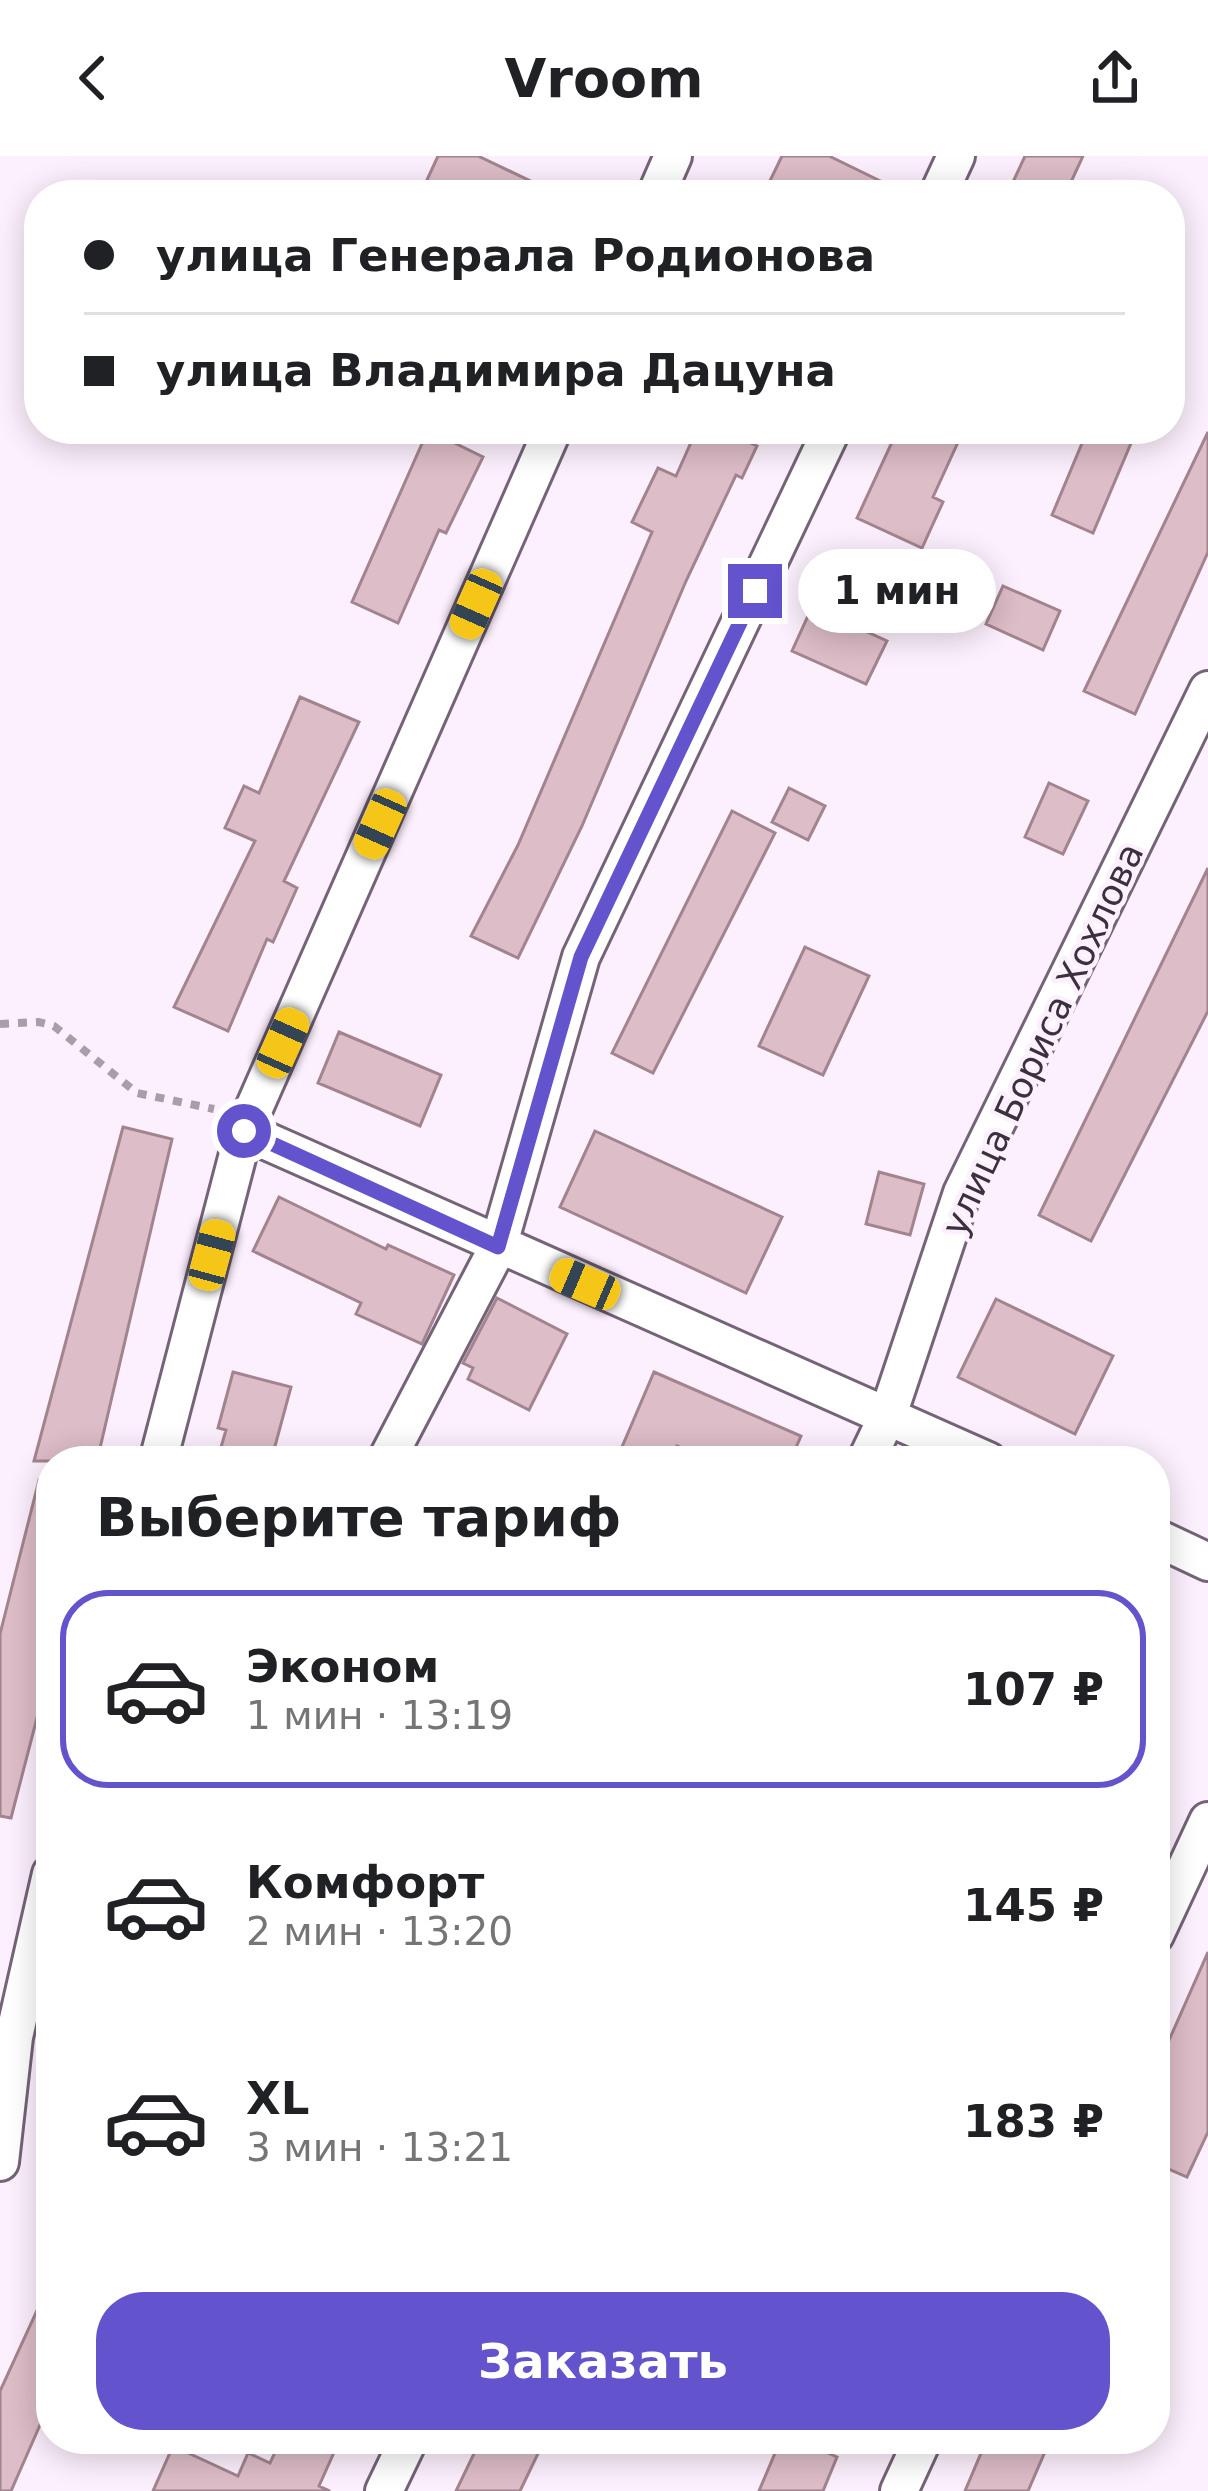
<!DOCTYPE html>
<html lang="ru">
<head>
<meta charset="utf-8">
<style>
	body { margin:0; font-family:"DejaVu Sans",sans-serif; background:#f2f2f2; color:#202124; height:100vh; display:flex; flex-direction:column; font-size:45px; white-space:nowrap }
	* { box-sizing:border-box; margin:0 }
	p { font-size:39px; color:#757577 }
	.icon { flex:none; width:66px; height:66px; fill:none; stroke:currentColor; stroke-width:2; stroke-linecap:round; stroke-linejoin:round }
	.map { position:relative; flex:1; overflow:hidden }
	.panel { position:absolute; left:36px; top:1290px; width:1134px; height:1008px; display:flex; flex-direction:column; background:#fff; border-radius:48px; box-shadow:0 6px 30px #0003 }
	.panel>* { flex:none }
	.banner { position:absolute; left:24px; top:24px; width:1161px; height:264px; border-radius:48px; box-shadow:0 6px 30px #0003; display:grid; align-content:center; height:264px; padding:0 60px; background:#fff }
	.end { position:absolute; width:54px; height:54px; margin:-27px; border:15px solid #6353cc; background:#fff; box-shadow:0 0 0 6px #fff }
	.from { border-radius:50% }
	.bubble { position:absolute; height:84px; border-radius:42px; background:#fff; box-shadow:0 6px 30px #0003; font-size:39px; font-weight:700; line-height:84px; text-align:center }
	.car { position:absolute; width:36px; height:72px; margin:-36px -18px; border-radius:15px; box-shadow:0 0 9px 3px #0007; background:linear-gradient(#f5c518 24%,#345 0 40%,#f5c518 0 76%,#345 0 86%,#f5c518 0) }
	.banner b { display:flex; align-items:center; gap:42px; height:114px; font-size:45px }
	.banner b+b { border-top:3px solid #e0e0e0 }
	.banner i { width:30px; height:30px; background:#202124 }
	ul { padding:0; list-style:none }
	li { display:flex; align-items:center; gap:36px; height:198px; margin:0 24px 18px; padding:0 36px; border:6px solid transparent; border-radius:48px }
	li div { flex:1 }
	li b { display:block; font-size:45px }
	li em { font-style:normal; font-weight:700 }
	li.on { border-color:#6353cc }
	li>.icon { width:108px; height:108px; stroke-width:1.5 }
	h2 { padding:0 60px; font-size:54px; line-height:144px }
	.action { display:flex; gap:24px; margin-top:auto; padding:24px 60px }
	.action a { flex:1; height:138px; border-radius:48px; background:#6353cc; color:#fff; font-size:48px; font-weight:700; line-height:138px; text-align:center }
	header { display:flex; justify-content:space-between; align-items:center; height:156px; padding:0 60px; background:#fff; font-size:54px; font-weight:700 }
	.map>svg:first-child { display:block }
	.building { fill:#ddbdc7; stroke:#a2848e; stroke-width:3 }
	.lines { fill:none; stroke-linecap:round; stroke-linejoin:round }
	.street-casing { stroke:#756378; stroke-width:42 }
	.path { stroke:#a89da9; stroke-width:8; stroke-dasharray:9 9; stroke-linecap:butt }
	.street { stroke:#fff; stroke-width:36 }
	.route { stroke:#6353cc; stroke-width:15 }
	.labels { text-anchor:middle; stroke-width:9; stroke-linejoin:round; paint-order:stroke }
	.street-label { font-size:36px; fill:#39313b; stroke:#fdf0fe }
</style>
</head>
<body>
<header><svg class="icon" aria-label="back" viewBox="0 0 24 24"><path d="M15 5l-7 7 7 7"/></svg>Vroom<svg class="icon" aria-label="share" viewBox="0 0 24 24"><path d="M12 15V3M7 8l5-5 5 5M5 13v7h14v-7"/></svg></header>
<div class="map">
<svg width="1208" height="2335" viewBox="0 0 1208 2335">
	<rect width="100%" height="100%" fill="#fdf0fe"/>
	<!-- building -->
	<path class="building" d="M438,0H478L560,39H420Z
		M782,0H829L909,39H763Z
		M1025,0H1083L1065,39H1007Z
		M697,273H719L757,290L742,322L736,319L686,425L582,670L518,802L471,780L518,689L652,376L632,366L658,312L676,320Z
		M898,273H964L933,341L943,346L922,392L857,362Z
		M1088,273H1137L1093,377L1052,359Z
		M428,274L483,301L446,377L439,374L398,467L352,446Z
		M1208,276V396L1135,558L1084,535Z
		M1003,430L1060,455L1043,494L986,468Z
		M812,451L887,485L866,528L792,495Z
		M300,541L359,566L284,725L297,732L273,786L267,783L228,875L174,851L255,685L225,672L244,630L259,637Z
		M1049,627L1088,645L1063,698L1025,681Z
		M789,632L825,650L808,684L772,666Z
		M732,655L775,677L653,917L612,897Z
		M1208,712V855L1091,1085L1039,1059Z
		M805,791L869,820L823,919L759,890Z
		M339,876L441,919L420,970L318,927Z
		M123,971L172,983L97,1305H34Z
		M595,975L782,1061L746,1137L560,1051Z
		M879,1016L924,1028L910,1079L866,1068Z
		M279,1041L386,1093L388,1089L454,1119L422,1188L356,1158L361,1147L253,1095Z
		M497,1142L567,1178L529,1254L468,1223L473,1212L463,1207Z
		M996,1143L1113,1200L1075,1278L958,1221Z
		M233,1216L291,1231L271,1305H217L226,1274L218,1272Z
		M654,1216L801,1280L790,1305H710L677,1290L671,1305H616Z
		M39,1324L51,1325V1508L11,1662L0,1660V1478Z
		M1208,1796V1976L1187,2021L1155,2007V1916Z
		M51,2124V2244L11,2335H0V2235Z
		M281,2283H340L319,2330L330,2335H153L173,2290L238,2320L248,2297L270,2307Z
		M481,2283H545L520,2335H456Z
		M781,2283H796L837,2301L823,2335H759Z
		M987,2283H1028L1047,2291L1028,2335H965Z"/>
	<g class="lines">
		<!-- street casing -->
		<g class="street-casing">
			<path id="street" d="M656,39L673,0
				M938,39L956,0
				M244,975L988,1305
				M158,1305L244,975L553,273
				M386,1305L498,1091L581,801L832,273
				M866,1305L888,1259L962,1037L1208,534
				M1155,1381L1208,1406
				M1155,1779L1208,1665
				M0,2006L14,1881L51,1718
				M384,2335L409,2283
				M899,2335L923,2283"/>
		</g>
		<!-- path -->
		<path class="path" d="M0,868L39,866L54,870L137,937L214,953"/>
		<!-- street -->
		<use href="#street" class="street"/>
	</g>
	<g class="lines">
		<!-- route -->
		<path class="route" d="M244,975L498,1091L581,801L755,435"/>
	</g>
	<g class="labels">
		<!-- street labels -->
		<g class="street-label">
			<text transform="translate(1042 883) rotate(-65)" y="13">улица Бориса Хохлова</text>
		</g>
	</g>
</svg>
<i class="end from" style="left:244px;top:975px"></i>
<i class="end" style="left:755px;top:435px"></i>
<div class="bubble" style="left:798px;top:393px;width:198px">1 мин</div>
<i class="car" style="left:476px;top:448px;rotate:204deg"></i>
<i class="car" style="left:380px;top:668px;rotate:204deg"></i>
<i class="car" style="left:283px;top:887px;rotate:24deg"></i>
<i class="car" style="left:212px;top:1099px;rotate:15deg"></i>
<i class="car" style="left:585px;top:1128px;rotate:293deg"></i>
<div class="banner">
<b><i class="from"></i>улица Генерала Родионова</b>
<b><i></i>улица Владимира Дацуна</b>
</div>
<section class="panel">
<h2>Выберите тариф</h2>
<ul>
<li class="on"><svg class="icon" aria-label="car" viewBox="0 0 24 24"><path d="M5 17H2v-5l4-1 3-4h7l3 4 3 1v5h-3M9 17h6M6 11h13"/><circle cx="7" cy="17" r="2"/><circle cx="17" cy="17" r="2"/></svg><div><b>Эконом</b><p>1 мин · 13:19</p></div><em>107 ₽</em></li>
<li><svg class="icon" aria-label="car" viewBox="0 0 24 24"><path d="M5 17H2v-5l4-1 3-4h7l3 4 3 1v5h-3M9 17h6M6 11h13"/><circle cx="7" cy="17" r="2"/><circle cx="17" cy="17" r="2"/></svg><div><b>Комфорт</b><p>2 мин · 13:20</p></div><em>145 ₽</em></li>
<li><svg class="icon" aria-label="car" viewBox="0 0 24 24"><path d="M5 17H2v-5l4-1 3-4h7l3 4 3 1v5h-3M9 17h6M6 11h13"/><circle cx="7" cy="17" r="2"/><circle cx="17" cy="17" r="2"/></svg><div><b>XL</b><p>3 мин · 13:21</p></div><em>183 ₽</em></li>
</ul>
<div class="action"><a>Заказать</a></div>
</section>
</div>
</body>
</html>
